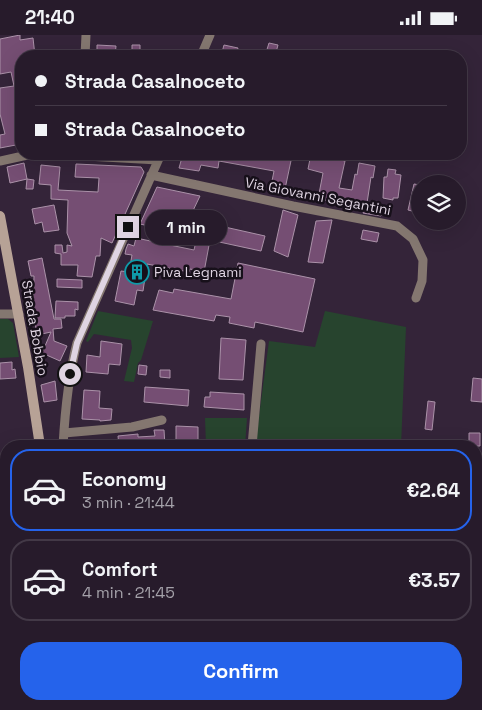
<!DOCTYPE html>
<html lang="en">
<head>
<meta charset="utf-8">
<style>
	body { margin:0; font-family:"Space Grotesk",sans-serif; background:#2f2433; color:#f1f3f6; height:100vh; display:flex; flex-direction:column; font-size:19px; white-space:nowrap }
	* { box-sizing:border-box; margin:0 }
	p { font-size:16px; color:#a4a1a9 }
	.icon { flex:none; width:28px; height:28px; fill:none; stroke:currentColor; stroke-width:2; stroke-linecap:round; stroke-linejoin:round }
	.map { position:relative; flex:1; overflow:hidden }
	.panel { position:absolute; left:0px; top:405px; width:482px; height:270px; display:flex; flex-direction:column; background:#271b2b; border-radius:20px 20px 0 0; box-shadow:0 5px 20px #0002,0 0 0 1px #433947 }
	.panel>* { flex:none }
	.top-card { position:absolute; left:15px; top:15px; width:452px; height:110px; border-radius:20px; box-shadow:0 5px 20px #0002,0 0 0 1px #433947; display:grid; align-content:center; height:110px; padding:0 20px; background:#271b2b }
	.tools { position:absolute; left:411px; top:140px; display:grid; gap:10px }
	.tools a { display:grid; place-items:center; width:55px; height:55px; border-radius:50%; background:#271b2b; box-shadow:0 5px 20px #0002,0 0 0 1px #433947; font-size:25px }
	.end { position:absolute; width:22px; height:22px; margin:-11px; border:6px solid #dfd4e2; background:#111; box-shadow:0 0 0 2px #111 }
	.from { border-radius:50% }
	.bubble { position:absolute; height:35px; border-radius:18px; background:#271b2b; box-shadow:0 5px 20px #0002,0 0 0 1px #433947; font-size:16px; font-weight:700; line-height:35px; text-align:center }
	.top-card b { display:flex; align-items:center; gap:18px; height:48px; font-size:19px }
	.top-card b+b { border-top:1px solid #433947 }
	.top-card i { width:12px; height:12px; background:#f1f3f6 }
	ul { padding:9px 0 0; list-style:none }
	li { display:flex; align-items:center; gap:15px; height:82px; margin:0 10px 8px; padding:0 10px; border:2px solid #433947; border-radius:20px }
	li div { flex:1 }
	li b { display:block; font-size:19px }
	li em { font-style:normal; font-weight:700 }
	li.current { border-color:#2563eb }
	li>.icon { width:45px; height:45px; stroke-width:1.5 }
	.primary-button { display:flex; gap:10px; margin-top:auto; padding:10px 20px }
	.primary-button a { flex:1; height:58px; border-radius:20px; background:#2563eb; color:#fff; font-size:20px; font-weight:700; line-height:58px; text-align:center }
	.status { display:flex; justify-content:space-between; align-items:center; height:35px; padding:0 25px; background:#271b2b; direction:ltr }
	.status svg { height:14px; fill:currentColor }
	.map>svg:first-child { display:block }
	.green { fill:#27442e }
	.building { fill:#754e73; stroke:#ab92a9 }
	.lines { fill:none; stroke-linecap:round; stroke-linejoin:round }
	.minor { stroke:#847770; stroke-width:9 }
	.secondary { stroke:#b7a296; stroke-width:10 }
	.route { stroke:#dfd4e2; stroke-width:6 }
	.labels { text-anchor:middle; stroke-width:5; stroke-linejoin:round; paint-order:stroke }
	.street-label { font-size:14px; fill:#dfd4e2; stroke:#17101a }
	.poi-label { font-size:14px; fill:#dfd4e2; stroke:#17101a; text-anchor:start }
</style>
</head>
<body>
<div class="status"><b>21:40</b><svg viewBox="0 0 49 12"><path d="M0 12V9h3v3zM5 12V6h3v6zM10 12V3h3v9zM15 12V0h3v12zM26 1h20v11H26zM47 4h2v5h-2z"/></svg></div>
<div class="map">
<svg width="482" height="675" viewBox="0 0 482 675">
	<rect width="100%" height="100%" fill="#342439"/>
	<!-- green -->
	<path class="green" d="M98,276L153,286L141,325L138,328L134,347L124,346L132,313L131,305L94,299L88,307L86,306Z
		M325,276L406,292L401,411H255L269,306L315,312Z
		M0,284H8L13,288L19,322L0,323Z
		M205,383H247L245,411H206Z
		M481,442H482V505H476Z
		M476,521L482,522V569L476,568Z"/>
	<!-- building -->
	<path class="building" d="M20,0V5L33,3L35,21H21V68L16,70L21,93V109L0,113V100L5,99L0,79V53L14,51L11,37L0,39V4Z
		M269,8L278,10L275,21H265Z
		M97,10L116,11L115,21H97Z
		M132,10H140V19H132Z
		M224,10L238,13L236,21H221Z
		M183,119H217L226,120L227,119H255L276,123L277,119L292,121L285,154L271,151L274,136L219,126L218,133L201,130L199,136L179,133Z
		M311,119L345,126L339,153L352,155L355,139L357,140L359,128L375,131L373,143L371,142L367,168L338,163L337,167L318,164L323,138L308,134Z
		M24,128L27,144L10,148L7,132Z
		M76,129L141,132L144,137L112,208L101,203L100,221H96L92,242L77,241L78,230H61V219L55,218V210H62L63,218L67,217V210L72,211L67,198L68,165L51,164V150L39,149L41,130L60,132L58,155L98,157L99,143L75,142Z
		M388,134L396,135L395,139L401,140L398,163H393V165L383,163L384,142H387Z
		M27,144L34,145L33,154H26Z
		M414,149L420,150V178L408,175Z
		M157,152L200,161L189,184L265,201L261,216L210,205L204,237L190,234L189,237L147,229L143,256L137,255L134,270L115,266L121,236L129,237L132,220L125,219L126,214L128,209L134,211L136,203L194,215L197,202L140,189Z
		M365,169L383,172L381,181L363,178Z
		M54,170L59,195L44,197L42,187L35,189L32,174Z
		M283,175L298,180L288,222L274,216Z
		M332,185L323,228L308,227L316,186Z
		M363,195L379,198L377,207L361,204Z
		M42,223L54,284H61L62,293L53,294L54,306L67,311L60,326L42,318L51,297L37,300L33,276L34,241H31L28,226Z
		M238,228L315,244L303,297L255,287L254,293L229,288L230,282L216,280L214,286L153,275L159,255L173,258L174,254L231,264Z
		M57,244L82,245V253L57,252Z
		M56,266L78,267V275L75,274V281H65V283H55Z
		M221,303L246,305L243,345L219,344Z
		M101,306L122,309L120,330L109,329L108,339L86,337L87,320L100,322Z
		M12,327V335L15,334L16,343L0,344V328Z
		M139,330L147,331L146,340L138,339Z
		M160,335H170V343L160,342Z
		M473,343L482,344V367L471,366Z
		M55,346L57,365L44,367L41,350Z
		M145,352L189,355L188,371L144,367Z
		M84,355L100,356L99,373L112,374L111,385L100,386V385L82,384Z
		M210,357L244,359V375L204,372L205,362H210Z
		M428,366L435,367L432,395L425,394Z
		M176,391L198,392V408L176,407Z
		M154,395H164L165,411H119L118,401L138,399V402L155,401Z
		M469,398H480V411H469Z"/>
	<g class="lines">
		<!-- minor -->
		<path class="minor" d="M85,21L86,0
			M201,21L210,0
			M50,119L158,125
			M0,126L32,119
			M151,140L293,171L397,191L413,204L423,225L422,246L416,263
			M0,279H19
			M64,398L132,392L162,385
			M63,411C65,376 68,342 77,308L161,119
			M252,411L261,309
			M0,486L6,485
			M476,516H482
			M0,549L6,548
			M0,619L6,618
			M0,658L6,657
			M476,658H482
			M411,675L412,669"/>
		<!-- secondary -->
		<path class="secondary" d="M0,181L28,332L40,411
			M66,669L67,675"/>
	</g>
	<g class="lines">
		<!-- route -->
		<path class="route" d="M70,339L77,308L128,192"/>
	</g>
	<!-- icons -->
	<defs>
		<g id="building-ring" transform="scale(1.25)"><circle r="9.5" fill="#17101a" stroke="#0f9aa8" stroke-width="1.5"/><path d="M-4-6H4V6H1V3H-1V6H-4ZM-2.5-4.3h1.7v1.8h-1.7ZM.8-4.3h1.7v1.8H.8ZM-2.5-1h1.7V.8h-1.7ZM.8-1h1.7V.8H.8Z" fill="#0f9aa8"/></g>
	</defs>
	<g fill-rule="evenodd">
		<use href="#building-ring" x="137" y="237"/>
	</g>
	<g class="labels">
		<!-- street labels -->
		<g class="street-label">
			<text transform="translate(318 161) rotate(11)" y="5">Via Giovanni Segantini</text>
			<text transform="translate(35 293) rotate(80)" y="5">Strada Bobbio</text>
		</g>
		<!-- poi labels -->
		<g class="poi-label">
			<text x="154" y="242">Piva Legnami</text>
		</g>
	</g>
</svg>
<div class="tools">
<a><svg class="icon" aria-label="layers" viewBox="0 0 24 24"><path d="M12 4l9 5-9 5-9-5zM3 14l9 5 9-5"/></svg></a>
</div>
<i class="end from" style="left:70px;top:339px"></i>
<i class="end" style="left:128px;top:192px"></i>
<div class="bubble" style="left:145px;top:175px;width:82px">1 min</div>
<div class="top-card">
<b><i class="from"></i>Strada Casalnoceto</b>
<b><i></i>Strada Casalnoceto</b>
</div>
<section class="panel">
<ul>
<li class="current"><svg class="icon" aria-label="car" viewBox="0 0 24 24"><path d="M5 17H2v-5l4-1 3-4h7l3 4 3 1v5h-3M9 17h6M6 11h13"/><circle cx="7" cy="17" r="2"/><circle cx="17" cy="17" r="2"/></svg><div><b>Economy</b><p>3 min · 21:44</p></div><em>€2.64</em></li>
<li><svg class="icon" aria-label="car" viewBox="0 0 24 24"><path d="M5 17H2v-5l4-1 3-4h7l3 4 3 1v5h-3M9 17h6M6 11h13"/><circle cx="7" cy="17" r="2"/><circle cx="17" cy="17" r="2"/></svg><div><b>Comfort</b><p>4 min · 21:45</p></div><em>€3.57</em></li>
</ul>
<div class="primary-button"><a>Confirm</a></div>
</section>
</div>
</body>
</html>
